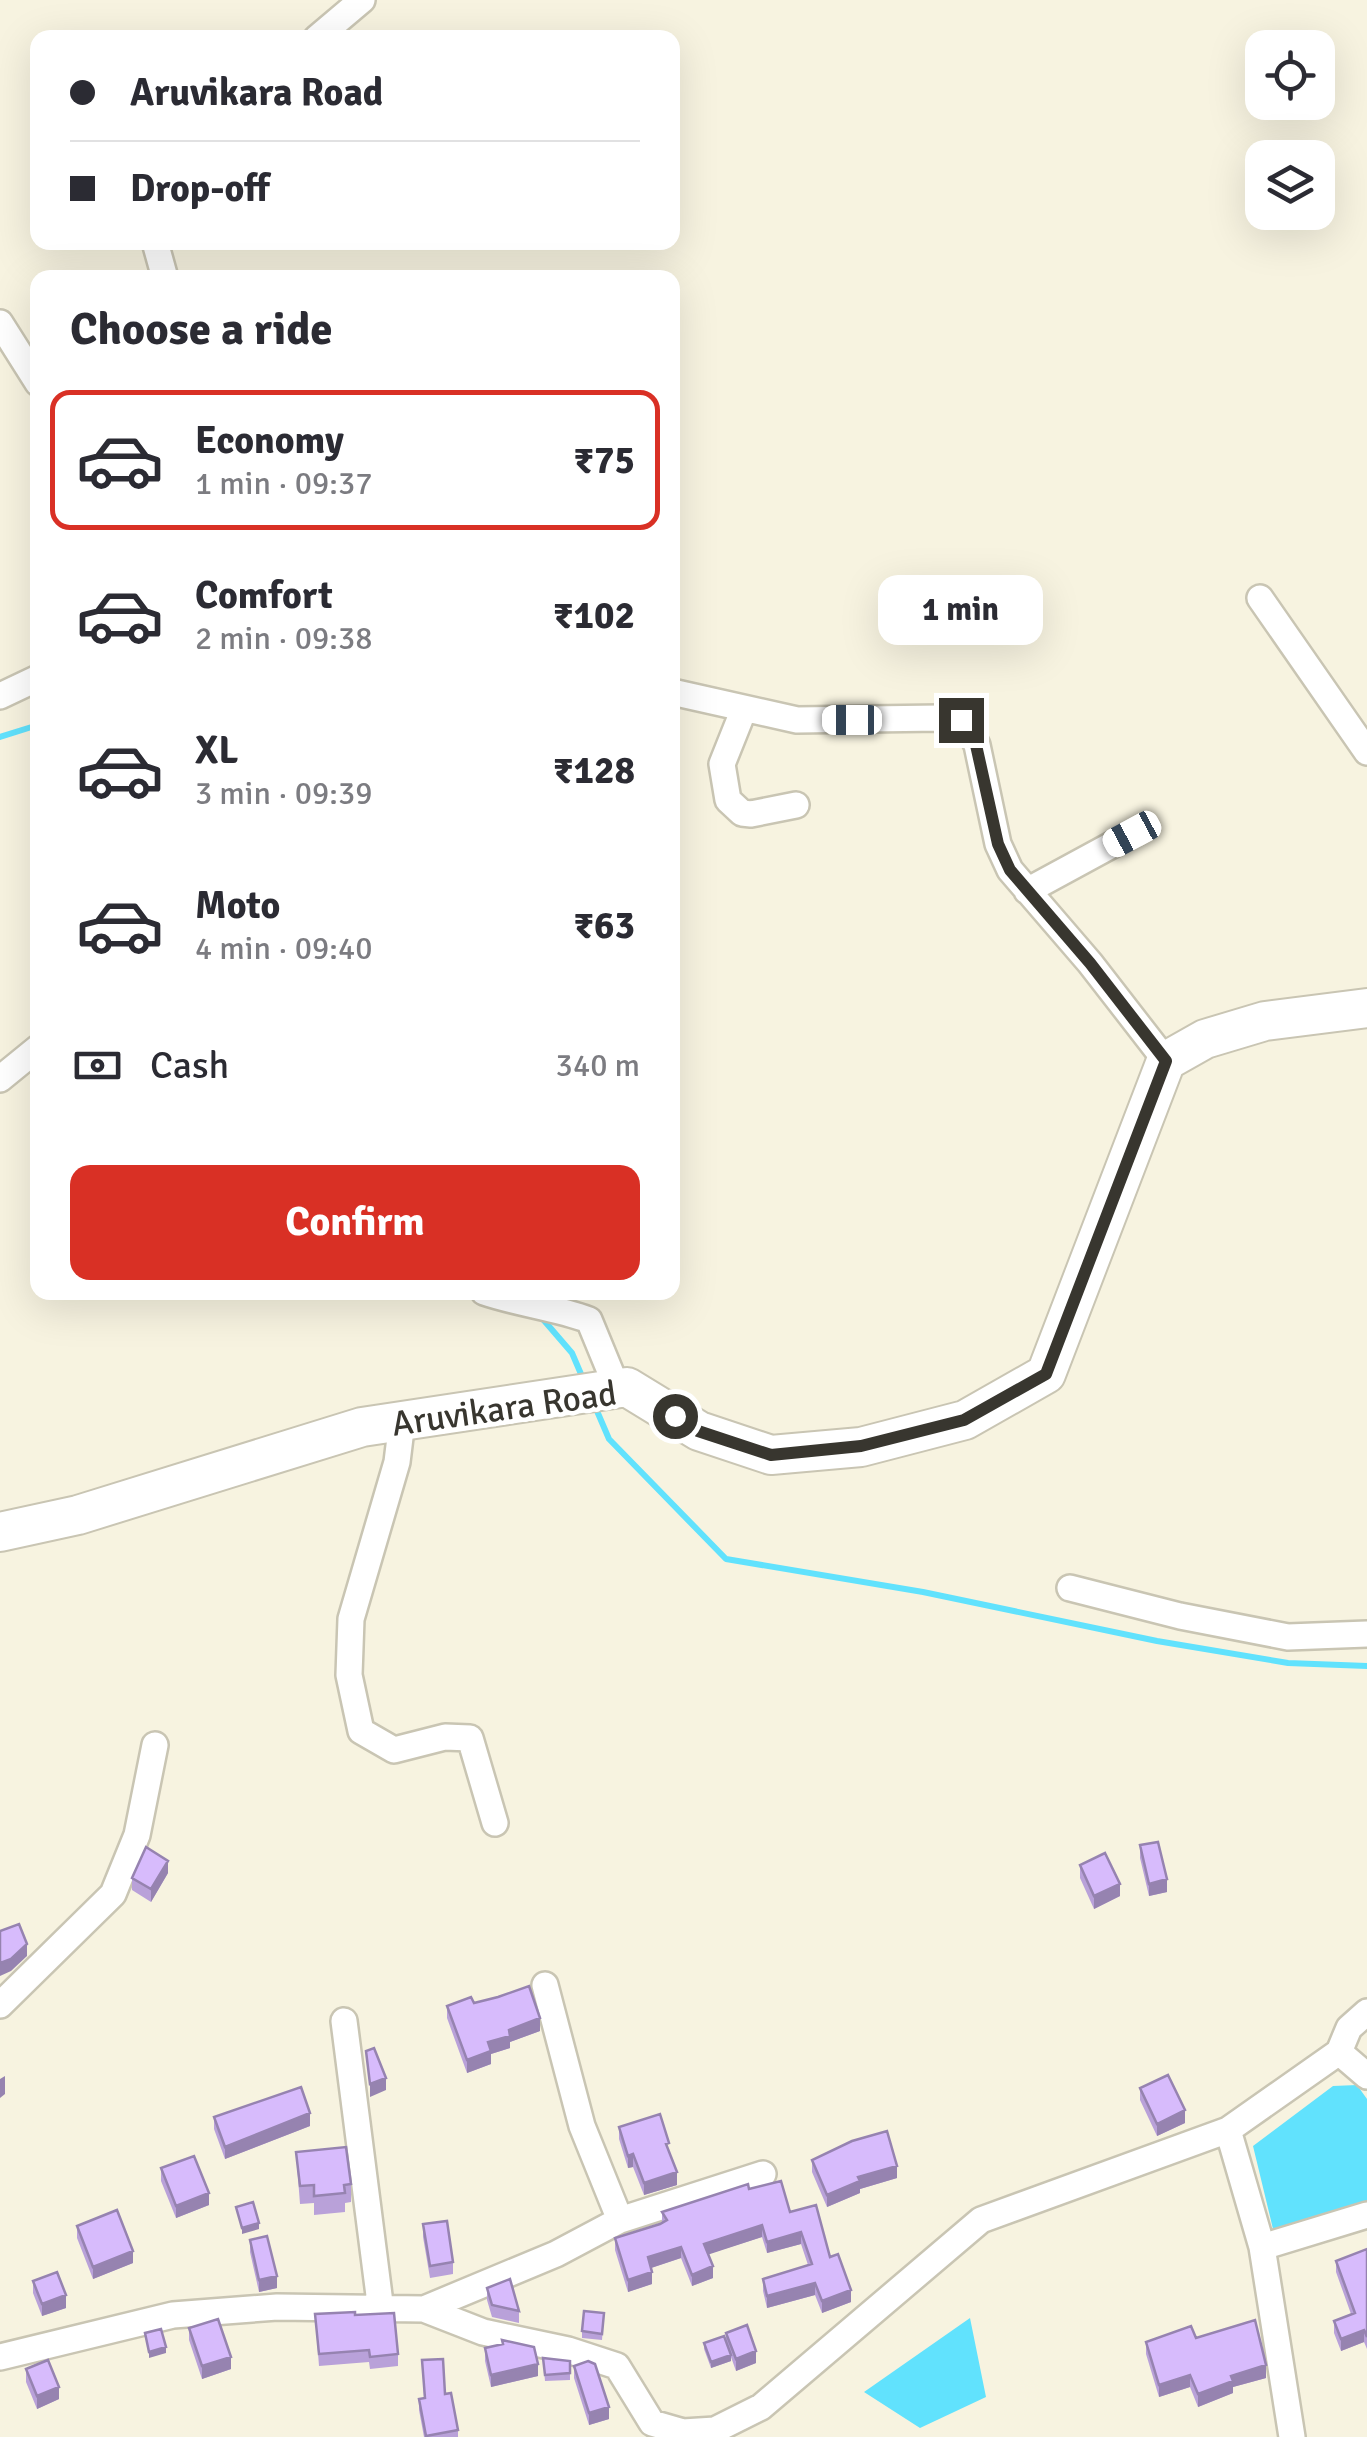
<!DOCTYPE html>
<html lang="en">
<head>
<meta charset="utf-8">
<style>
	body { margin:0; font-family:Signika,sans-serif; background:#f2f2f3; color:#2b2b33; height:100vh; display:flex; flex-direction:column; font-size:38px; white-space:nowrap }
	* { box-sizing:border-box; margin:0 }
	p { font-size:32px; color:#7c7c81 }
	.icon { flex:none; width:55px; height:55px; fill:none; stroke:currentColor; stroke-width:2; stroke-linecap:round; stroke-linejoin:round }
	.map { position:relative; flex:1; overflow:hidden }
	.drawer { position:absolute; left:30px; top:270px; width:650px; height:1030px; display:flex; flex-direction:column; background:#fff; border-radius:20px; box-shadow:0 10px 40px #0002 }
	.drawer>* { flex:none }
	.guide { position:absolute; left:30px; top:30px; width:650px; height:220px; border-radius:20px; box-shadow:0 10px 40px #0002; display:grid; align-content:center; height:220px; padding:0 40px; background:#fff }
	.tools { position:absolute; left:1245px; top:30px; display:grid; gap:20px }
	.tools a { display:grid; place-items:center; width:90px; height:90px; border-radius:20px; background:#fff; box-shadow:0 10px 40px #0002; font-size:50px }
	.end { position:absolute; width:45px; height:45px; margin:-22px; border:12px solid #38362f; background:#fff; box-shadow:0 0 0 5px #fff }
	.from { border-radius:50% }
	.bubble { position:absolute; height:70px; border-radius:20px; background:#fff; box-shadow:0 10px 40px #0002; font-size:32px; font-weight:800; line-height:70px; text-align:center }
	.car { position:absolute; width:30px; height:60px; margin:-30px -15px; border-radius:12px; box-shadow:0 0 8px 2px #0007; background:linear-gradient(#fff 24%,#345 0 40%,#fff 0 76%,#345 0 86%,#fff 0) }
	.guide b { display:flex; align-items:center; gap:35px; height:95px; font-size:38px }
	.guide b+b { border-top:2px solid #e1e1e2 }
	.guide i { width:25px; height:25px; background:#2b2b33 }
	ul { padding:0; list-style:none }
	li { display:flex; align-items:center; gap:30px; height:140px; margin:0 20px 15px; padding:0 20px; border:5px solid transparent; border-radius:20px }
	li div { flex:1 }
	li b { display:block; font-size:38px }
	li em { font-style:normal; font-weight:800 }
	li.active { border-color:#d93025 }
	li>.icon { width:90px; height:90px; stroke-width:1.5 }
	h2 { padding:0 40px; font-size:45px; line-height:120px }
	.pay { display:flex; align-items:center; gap:25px; height:110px; padding:0 40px; font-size:38px }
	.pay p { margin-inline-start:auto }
	.button { display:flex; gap:20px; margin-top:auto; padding:20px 40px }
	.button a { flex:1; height:115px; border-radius:20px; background:#d93025; color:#fff; font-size:40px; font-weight:800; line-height:115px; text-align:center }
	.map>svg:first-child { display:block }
	.water { fill:#61e2fd }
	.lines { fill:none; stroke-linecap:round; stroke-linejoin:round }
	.stream { stroke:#61e2fd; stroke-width:6 }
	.minor-casing { stroke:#c9c5b3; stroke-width:30 }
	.secondary-casing { stroke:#c9c5b3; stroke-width:42 }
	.minor { stroke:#fff; stroke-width:25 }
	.secondary { stroke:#fff; stroke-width:38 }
	.wall { fill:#b9a1d9 }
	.shaded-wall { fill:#9683b0 }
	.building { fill:#d7bbfc; stroke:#9683b0; stroke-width:2.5 }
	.route { stroke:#38362f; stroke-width:12 }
	.labels { text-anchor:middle; stroke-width:9; stroke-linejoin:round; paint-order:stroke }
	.street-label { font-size:35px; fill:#38362f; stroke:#fff }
</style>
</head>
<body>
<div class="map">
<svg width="1367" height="2437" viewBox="0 0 1367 2437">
	<rect width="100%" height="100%" fill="#f7f3e0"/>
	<!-- water -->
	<path class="water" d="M1357,2085L1367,2099V2205L1273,2229L1253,2146L1333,2086Z
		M970,2318L986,2397L920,2428L864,2392Z"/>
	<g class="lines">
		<!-- stream -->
		<path class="stream" d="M0,737L38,725
			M541,1317L572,1353L581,1374
			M597,1411L609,1439L726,1559L923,1592L1157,1641L1288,1663L1367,1666"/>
		<!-- minor casing -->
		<g class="minor-casing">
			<path id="minor" d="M317,38L362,0
				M155,242L165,278
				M0,323L38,383
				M1260,598L1367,752
				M672,692L797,720L940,718L961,720L967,726L977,745L998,844L1010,870L1090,963L1166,1061
				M0,696L38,678
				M744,709L722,764L728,800L742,813L751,814L796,805
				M1027,891L1132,834
				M0,1079L38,1048
				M484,1292C519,1304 554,1307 589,1320L617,1388
				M402,1421L397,1462L351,1619L349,1675L361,1731L394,1750L445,1737L470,1738L495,1823
				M1070,1588L1180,1616L1288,1637L1367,1634
				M545,1985L582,2126L620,2220
				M0,2005L113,1894L137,1835L155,1745
				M1367,2012L1349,2028L1339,2052L1367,2076
				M344,2021L381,2311
				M1228,2130L1262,2247L1292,2437
				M1262,2247L1367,2215
				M424,2309L556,2254L620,2220L763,2174
				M0,2357L173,2315L277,2307L424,2309L483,2332L568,2350L617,2366L652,2423L683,2432L715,2430L761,2407L981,2220L1228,2130L1339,2052"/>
		</g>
		<!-- secondary casing -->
		<g class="secondary-casing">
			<path id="secondary" d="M0,1532L78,1515L362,1427L627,1387L699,1431L771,1455L861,1447L965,1420L1046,1374L1166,1061L1205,1039L1265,1021L1367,1008"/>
		</g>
		<!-- minor -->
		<use href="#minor" class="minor"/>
		<!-- secondary -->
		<use href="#secondary" class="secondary"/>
	</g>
	<!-- wall -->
	<path class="wall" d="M1140,1845L1167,1892L1149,1896L1140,1858Z
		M1080,1865L1120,1896L1094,1909L1080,1878Z
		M168,1873L151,1902L132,1890V1878Z
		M474,2003L540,2031L510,2042V2048L491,2054V2064L467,2073L447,2018V2006Z
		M1140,2088L1185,2123L1157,2136L1140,2100Z
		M214,2117L310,2126L225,2159L214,2129Z
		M619,2127L669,2152L677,2185L644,2195L633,2167L628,2168L619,2139Z
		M296,2152L351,2184V2202L345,2203V2212L314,2215V2203L300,2204Z
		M812,2160L897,2178L860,2189V2193L827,2207L812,2172Z
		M161,2168L209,2205L176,2218L161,2181Z
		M749,2189L790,2212L830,2257L851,2302L822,2313L815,2295L767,2308L763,2291V2279L808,2265L801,2244L767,2253L762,2237L708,2254L713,2278L692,2286L681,2258L651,2268L652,2284L628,2292L615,2250V2238L662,2223V2212Z
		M423,2224L453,2262V2274L430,2278L423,2237Z
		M77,2226L133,2263L93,2279L77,2238Z
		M250,2240L277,2288L259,2292L250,2252Z
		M1367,2249V2349L1364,2342L1341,2351L1334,2333V2321L1351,2314L1336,2272V2261Z
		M33,2281L66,2308L42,2316L33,2293Z
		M487,2288L519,2311V2323L492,2317L487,2300Z
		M604,2313L602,2340L582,2338V2331Z
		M315,2314L355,2315L398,2354V2366L370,2369L369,2362L319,2366Z
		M189,2328L231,2369L202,2379L189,2340Z
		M726,2333L756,2363L736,2371L731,2357V2361L711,2368L704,2349V2343L726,2342Z
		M1196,2338L1266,2378L1233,2387V2393L1198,2407L1190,2387L1159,2397L1146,2354V2342Z
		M502,2340L538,2376L491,2387L485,2361V2348L502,2344Z
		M543,2358L570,2361V2380L545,2381Z
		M422,2360L445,2394L458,2430V2437H424L419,2410V2399L424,2398Z
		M574,2366L609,2419L589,2425L574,2378Z
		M26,2369L59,2399L37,2409L26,2382Z"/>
	<!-- shaded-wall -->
	<path class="shaded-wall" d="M168,1861V1873L151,1902V1889Z
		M1167,1879V1892L1149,1896V1884Z
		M1120,1884V1896L1094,1909V1896Z
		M27,1944V1956L11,1971L0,1976V1963Z
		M540,2018V2031L510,2042V2048L491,2054V2064L467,2073V2060L488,2042L509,2030Z
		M5,2076V2094L0,2098V2079Z
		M386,2078V2090L370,2097V2084Z
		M1185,2110V2123L1157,2136V2124Z
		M310,2113V2126L225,2159V2147Z
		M633,2154V2167L628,2168V2156Z
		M897,2166V2178L860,2189V2193L827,2207V2195L858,2177Z
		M677,2172V2185L644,2195V2183Z
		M209,2193V2205L176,2218V2206Z
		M259,2223V2229L242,2234V2228Z
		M762,2225V2237L704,2256V2244Z
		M801,2232V2244L767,2253V2242Z
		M681,2247V2258L648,2269V2257Z
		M133,2251V2263L93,2279V2267Z
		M713,2266V2278L692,2286V2275Z
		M652,2272V2284L628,2292V2280Z
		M277,2276V2288L259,2292V2280Z
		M815,2283V2295L767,2308V2296Z
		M851,2290V2302L822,2313V2301Z
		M66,2295V2308L42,2316V2304Z
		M1364,2330V2342L1341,2351V2339Z
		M166,2347V2353L149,2358V2352Z
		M756,2351V2363L736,2371V2359Z
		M731,2355V2361L711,2368V2362Z
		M231,2357V2369L202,2379V2366Z
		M538,2364V2376L491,2387V2375Z
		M1266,2365V2378L1233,2387V2393L1198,2407V2394L1231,2376Z
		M1190,2375V2387L1159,2397V2385Z
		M59,2387V2399L37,2409V2396Z
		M609,2407V2419L589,2425V2413Z"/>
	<!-- building -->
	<path class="building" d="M1158,1842L1167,1879L1149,1884L1140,1845Z
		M146,1847L168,1861L151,1889L132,1878Z
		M1105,1853L1120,1884L1094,1896L1080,1865Z
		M19,1924L27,1944L11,1959L0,1963V1931Z
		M529,1986L540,2018L509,2030L510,2036L488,2042L491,2051L467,2060L447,2006L471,1997L474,2003L498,1997Z
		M374,2048L386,2078L370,2084L366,2051Z
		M1168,2075L1185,2110L1157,2124L1140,2088Z
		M301,2087L310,2113L225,2147L214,2117Z
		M660,2114L669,2143L666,2144L677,2172L644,2183L633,2154L628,2156L619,2127Z
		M887,2131L897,2166L858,2177L860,2181L827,2195L812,2160L852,2141Z
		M346,2147L351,2184L344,2185L345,2193L314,2196V2185L300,2186L296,2152Z
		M194,2156L209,2193L176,2206L161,2168Z
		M781,2181L790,2212L816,2205L830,2257L838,2254L851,2290L822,2301L815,2283L767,2296L763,2279L812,2264L801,2232L767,2242L762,2225L704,2244L713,2266L692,2275L681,2247L648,2257L652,2272L628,2280L615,2238L660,2224L667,2220L662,2212L748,2184L749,2189Z
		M253,2202L259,2223L242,2228L236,2207Z
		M117,2210L133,2251L93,2267L77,2226Z
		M447,2221L453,2262L430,2266L423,2224Z
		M267,2236L277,2276L259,2280L250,2240Z
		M1367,2249V2337L1364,2330L1341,2339L1334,2321L1355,2313L1336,2261Z
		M57,2272L66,2295L42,2304L33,2281Z
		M510,2279L519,2311L492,2305L487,2288Z
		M584,2311L604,2313L602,2334L582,2331Z
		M355,2312V2315L394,2313L398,2354L370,2357L369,2350L319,2354L315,2314Z
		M218,2319L231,2357L202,2366L189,2328Z
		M1255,2320L1266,2365L1231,2376L1233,2381L1198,2394L1190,2375L1159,2385L1146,2342L1191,2326L1196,2338Z
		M747,2325L756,2351L736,2359L726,2333Z
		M161,2329L166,2347L149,2352L145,2333Z
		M724,2336L731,2355L711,2362L704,2343Z
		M502,2340L534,2347L538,2364L491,2375L485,2348L503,2344Z
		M543,2358L570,2361V2373L545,2375Z
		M443,2359L445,2394L451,2393L458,2430L426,2436L419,2399L425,2398L422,2360Z
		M48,2360L59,2387L37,2396L26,2369Z
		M588,2361L595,2364L609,2407L589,2413L574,2366Z"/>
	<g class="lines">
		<!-- route -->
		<path class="route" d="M675,1416L698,1431L771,1455L861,1446L964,1420L1046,1374L1166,1061L1090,963L1010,870L998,844L976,745L961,720"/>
	</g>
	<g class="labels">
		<!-- street labels -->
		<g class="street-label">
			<text transform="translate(504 1408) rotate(-8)" y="12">Aruvikara Road</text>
		</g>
	</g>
</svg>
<div class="tools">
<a><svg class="icon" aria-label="locate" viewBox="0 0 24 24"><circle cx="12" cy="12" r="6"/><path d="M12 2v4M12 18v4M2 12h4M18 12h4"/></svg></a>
<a><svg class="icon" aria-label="layers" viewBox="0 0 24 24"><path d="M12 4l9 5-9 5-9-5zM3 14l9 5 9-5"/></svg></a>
</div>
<i class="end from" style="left:675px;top:1416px"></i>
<i class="end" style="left:961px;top:720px"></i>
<div class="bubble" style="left:878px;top:575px;width:165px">1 min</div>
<i class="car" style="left:852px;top:720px;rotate:270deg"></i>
<i class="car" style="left:1132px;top:834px;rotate:242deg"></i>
<div class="guide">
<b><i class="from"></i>Aruvikara Road</b>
<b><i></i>Drop-off</b>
</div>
<section class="drawer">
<h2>Choose a ride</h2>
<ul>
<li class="active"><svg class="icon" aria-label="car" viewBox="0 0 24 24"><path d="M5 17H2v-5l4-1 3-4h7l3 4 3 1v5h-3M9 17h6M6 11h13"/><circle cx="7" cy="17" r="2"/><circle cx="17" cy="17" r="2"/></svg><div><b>Economy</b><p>1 min · 09:37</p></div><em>₹75</em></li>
<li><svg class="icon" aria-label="car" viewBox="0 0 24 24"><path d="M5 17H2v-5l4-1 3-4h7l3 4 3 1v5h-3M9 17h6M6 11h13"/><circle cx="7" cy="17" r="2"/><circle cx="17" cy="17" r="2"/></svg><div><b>Comfort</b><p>2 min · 09:38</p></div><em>₹102</em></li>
<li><svg class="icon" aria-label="car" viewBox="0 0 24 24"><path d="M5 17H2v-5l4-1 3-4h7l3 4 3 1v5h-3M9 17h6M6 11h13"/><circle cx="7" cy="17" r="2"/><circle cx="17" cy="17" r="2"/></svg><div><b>XL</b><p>3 min · 09:39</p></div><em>₹128</em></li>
<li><svg class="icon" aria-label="car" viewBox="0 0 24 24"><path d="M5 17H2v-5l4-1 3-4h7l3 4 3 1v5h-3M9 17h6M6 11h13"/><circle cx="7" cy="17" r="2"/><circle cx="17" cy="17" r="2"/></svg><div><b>Moto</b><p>4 min · 09:40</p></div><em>₹63</em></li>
</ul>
<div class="pay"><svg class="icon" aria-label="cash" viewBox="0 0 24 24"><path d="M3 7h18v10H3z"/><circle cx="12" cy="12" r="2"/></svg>Cash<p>340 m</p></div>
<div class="button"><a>Confirm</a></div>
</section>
</div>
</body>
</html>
